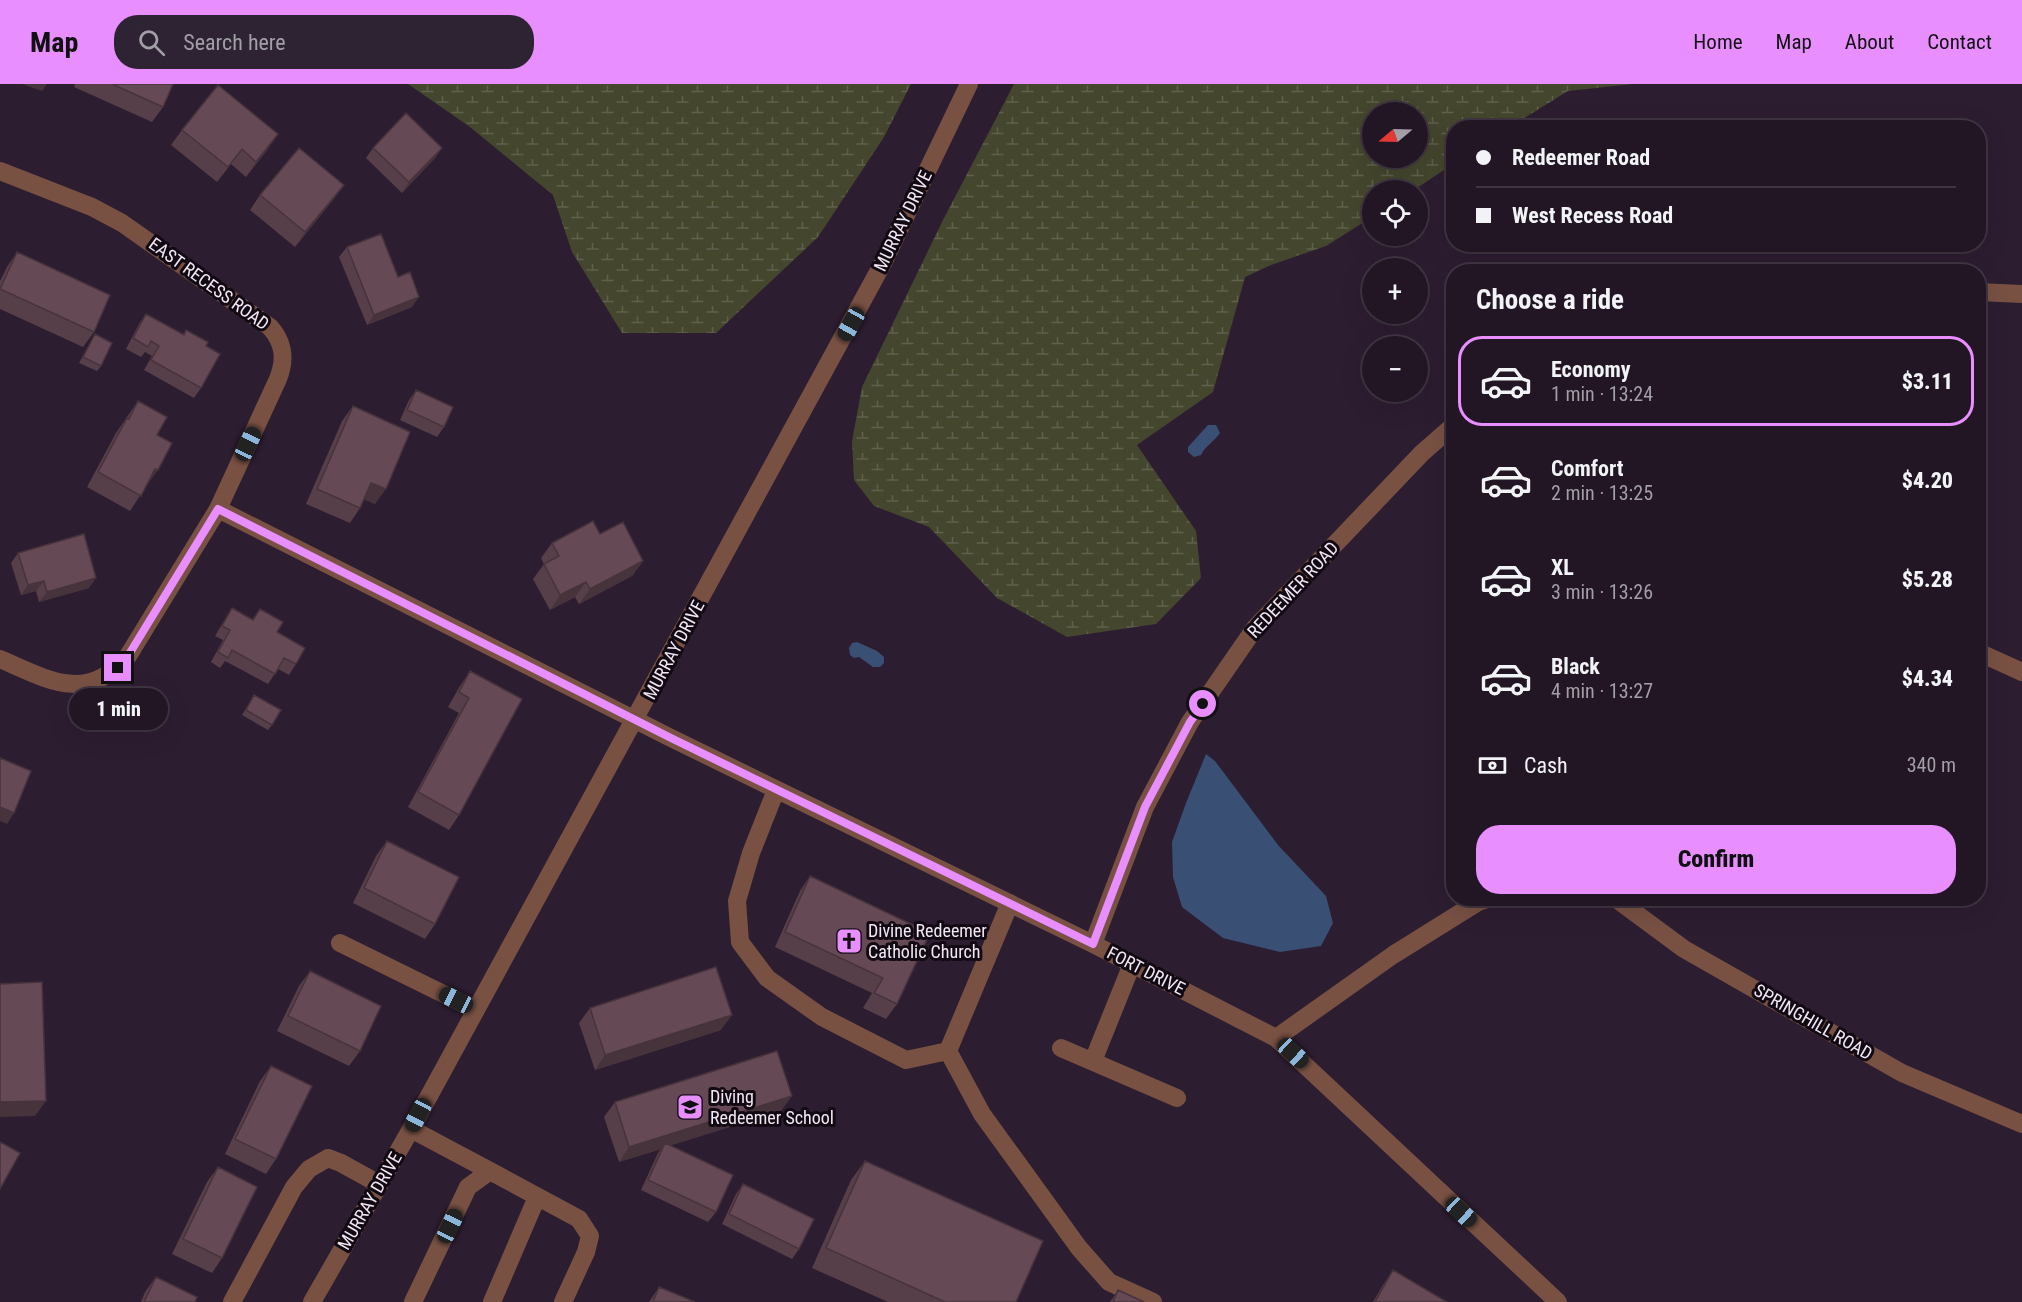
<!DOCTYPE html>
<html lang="en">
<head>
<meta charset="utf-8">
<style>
	body { margin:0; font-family:"Roboto Condensed",sans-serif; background:#2e2332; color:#f1f3f6; height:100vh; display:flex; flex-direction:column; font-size:22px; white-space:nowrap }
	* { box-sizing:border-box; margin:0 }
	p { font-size:20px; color:#a29fa7 }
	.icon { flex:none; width:33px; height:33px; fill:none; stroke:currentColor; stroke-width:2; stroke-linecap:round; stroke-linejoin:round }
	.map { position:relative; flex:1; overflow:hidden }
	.panel { position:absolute; left:1446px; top:180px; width:540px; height:642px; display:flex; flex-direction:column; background:#221625; border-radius:24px; box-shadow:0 6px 24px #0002,0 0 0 2px #3f3542 }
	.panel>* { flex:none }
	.banner { position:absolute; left:1446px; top:36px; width:540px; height:132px; border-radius:24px; box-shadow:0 6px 24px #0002,0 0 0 2px #3f3542; display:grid; align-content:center; height:132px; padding:0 30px; background:#221625 }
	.needle { width:39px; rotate:251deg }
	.tools { position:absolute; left:1362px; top:18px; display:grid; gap:12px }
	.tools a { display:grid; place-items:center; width:66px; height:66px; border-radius:50%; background:#221625; box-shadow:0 6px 24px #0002,0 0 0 2px #3f3542; font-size:30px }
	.end { position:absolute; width:27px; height:27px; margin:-14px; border:8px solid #e88eff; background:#111; box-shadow:0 0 0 3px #111 }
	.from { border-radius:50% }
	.bubble { position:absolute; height:42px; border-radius:21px; background:#221625; box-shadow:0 6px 24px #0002,0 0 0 2px #3f3542; font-size:20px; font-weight:800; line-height:42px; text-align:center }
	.car { position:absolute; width:18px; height:36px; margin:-18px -9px; border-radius:8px; box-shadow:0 0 4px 2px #0007; background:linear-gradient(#222 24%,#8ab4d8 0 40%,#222 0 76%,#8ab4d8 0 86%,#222 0) }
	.banner b { display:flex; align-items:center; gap:21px; height:57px; font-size:22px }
	.banner b+b { border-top:2px solid #3f3542 }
	.banner i { width:15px; height:15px; background:#f1f3f6 }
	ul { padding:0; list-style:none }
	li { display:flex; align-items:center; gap:18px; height:90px; margin:0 12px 9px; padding:0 18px; border:3px solid transparent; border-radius:24px }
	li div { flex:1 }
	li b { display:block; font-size:22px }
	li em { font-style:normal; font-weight:800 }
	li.selected { border-color:#e88eff }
	li>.icon { width:54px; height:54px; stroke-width:1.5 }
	h2 { padding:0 30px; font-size:27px; line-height:72px }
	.pay { display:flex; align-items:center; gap:15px; height:66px; padding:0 30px; font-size:22px }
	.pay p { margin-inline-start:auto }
	.button { display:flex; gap:12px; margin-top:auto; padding:12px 30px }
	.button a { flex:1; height:69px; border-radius:24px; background:#e88eff; color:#111; font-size:24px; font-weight:800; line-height:69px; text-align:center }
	header { display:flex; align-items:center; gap:36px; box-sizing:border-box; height:84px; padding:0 30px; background:#e88eff; color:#111 }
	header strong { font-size:28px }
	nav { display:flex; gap:33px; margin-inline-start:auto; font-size:21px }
	.search { width:420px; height:54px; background:#2e2332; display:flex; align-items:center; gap:15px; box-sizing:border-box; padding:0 21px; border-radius:24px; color:#a29fa7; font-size:22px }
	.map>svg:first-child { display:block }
	.wetland { fill:url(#wetland-marsh); fill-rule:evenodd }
	.water { fill:#394f73 }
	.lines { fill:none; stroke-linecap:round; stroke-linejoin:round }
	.minor { stroke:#785143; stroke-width:18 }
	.wall { fill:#573f49 }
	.shaded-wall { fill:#47333c }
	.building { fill:#654955; stroke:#47333c; stroke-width:1.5 }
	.route { stroke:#e88eff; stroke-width:8 }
	.labels { text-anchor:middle; stroke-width:6; stroke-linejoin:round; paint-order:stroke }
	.street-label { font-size:18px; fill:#f2e7f4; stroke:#110a13 }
	.poi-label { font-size:18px; fill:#f2e7f4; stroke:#110a13; text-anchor:start }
</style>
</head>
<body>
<header>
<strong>Map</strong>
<div class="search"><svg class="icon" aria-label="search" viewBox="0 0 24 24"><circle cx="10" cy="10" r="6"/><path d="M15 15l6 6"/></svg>Search here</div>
<nav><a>Home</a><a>Map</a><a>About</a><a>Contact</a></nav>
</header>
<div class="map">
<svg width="2022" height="1218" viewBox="0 0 2022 1218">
	<defs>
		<pattern id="wetland-marsh" width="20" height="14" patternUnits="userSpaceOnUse" patternTransform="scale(1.5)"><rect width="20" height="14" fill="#44462d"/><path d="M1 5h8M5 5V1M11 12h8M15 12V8" fill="none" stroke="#5f614c"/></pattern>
	</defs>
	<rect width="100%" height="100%" fill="#2d1d31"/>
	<!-- wetland -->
	<path class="wetland" d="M408,0H911L884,53L818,153L716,249H622L572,168L553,111L470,43Z
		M1014,0H1633L1568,7L1510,43L1454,44L1453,80L1414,106H1372V133L1326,162L1271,181L1245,193L1213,308L1137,361L1196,447L1201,494L1156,540L1067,553L997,514L929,443L874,422L854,396L852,357L862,303L943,136ZM1372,28H1418V74H1372Z"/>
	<!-- water -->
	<path class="water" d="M1208,341H1216L1220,349C1215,357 1205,362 1201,371L1194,373L1188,368V363Z
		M857,558L877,567L884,573V579L880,583H873L859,573L854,574L850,571L849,564L852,559Z
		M1206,670L1215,677L1278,761L1326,812L1333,839L1321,862L1280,868L1223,854L1182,823L1173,793L1172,758L1186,719Z"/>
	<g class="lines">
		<!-- minor -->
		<path class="minor" d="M0,87L92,123L122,139L270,243C284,259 286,275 278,295L218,425L128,572C87,620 48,596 0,575
			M1978,208L2022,210
			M218,425L671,654L1093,860L1276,954L1558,1218
			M1978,568L2022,588
			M776,706L751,769L737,817L740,858L767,894L822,933L906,976L948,967L1010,819
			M1615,814L1684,865L1902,989L2022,1040
			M340,859L476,926
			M1093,860L1145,723L1190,638L1255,544L1422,369L1454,341
			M1276,954L1393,871L1478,818L1491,814
			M1061,964L1177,1014
			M948,967L982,1030L1079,1164L1109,1198L1153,1218
			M1093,977L1132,880
			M411,1045L490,1087
			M232,1218L294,1103L309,1085L328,1074L341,1079L379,1100
			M312,1218L411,1045L883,179L969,0
			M413,1218L468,1103L490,1087L579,1135L590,1152L586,1168L563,1218
			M492,1218L537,1113"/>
	</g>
	<!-- wall -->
	<path class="wall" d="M75,0H173L163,23L152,38L74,3Z
		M182,46L268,65L246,93L231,80L217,98L171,61Z
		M373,64H442L435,74L402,109L366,74Z
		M344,101L333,116L295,163L250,126L260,111Z
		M347,163L398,193L412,223L367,241L339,173Z
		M17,168L94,248L83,263L0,225V197L7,183Z
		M146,230L183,250L186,246L206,262L201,304L194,314L144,286L152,272L145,268L141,273L126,265L139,240Z
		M95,250L101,282L97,287L79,279Z
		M416,306L444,343L437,353L400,336L409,316Z
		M138,317L157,351L147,401L130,427L87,403L116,349Z
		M353,322L375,420L364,415L360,424L350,439L306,420L342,337Z
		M600,450L643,477L632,492L579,520L575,513L550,526L533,495L544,480L541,474L552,459Z
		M18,469L89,504L39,518L36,507L21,511L11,479Z
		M232,524L252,536L260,525L277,548L296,580L289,591L278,585L268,600L225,577L220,584L211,578L223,556L215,552L225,535Z
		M470,587L522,615L459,731L449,746L408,723L459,629L448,623L460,602Z
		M254,611L272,641L268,646L242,631Z
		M387,757L435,840L425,855L353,819L376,772Z
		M810,792L930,849L897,920L886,935L863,924L872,909L775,863L800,807Z
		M310,887L360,967L349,982L277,947L299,902Z
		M590,924L721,946L595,986L579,939Z
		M271,982L276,1075L266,1090L225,1070L260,997Z
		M615,1018L781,1027L671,1061L716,1128L708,1138L641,1106L658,1069L661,1065L619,1078L604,1033Z
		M865,1077L1016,1218H888L812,1184L851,1096Z
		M218,1083L222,1174L212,1189L172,1170L207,1098Z
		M743,1100L799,1165L792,1175L722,1140L736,1110Z
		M1393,1186L1447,1218H1373L1383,1201Z
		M156,1193L195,1218H141L145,1208Z
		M659,1203L695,1218H649Z
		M1118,1206L1144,1218H1110Z"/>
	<!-- shaded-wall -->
	<path class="shaded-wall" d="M22,0H47L42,7Z
		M278,50L268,65L246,93L256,78Z
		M442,64L435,74L402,109L409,98Z
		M344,101L333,116L295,163L305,148Z
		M419,213L412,223L367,241L374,231Z
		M155,385L158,386L147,401L144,400Z
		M371,399L386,405L375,420L361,414Z
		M643,477L632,492L579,520L590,505Z
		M96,494L89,504L39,518L47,508Z
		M44,497L36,507L21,511L28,501Z
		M586,498L575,513L550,526L560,511Z
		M0,723L14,729L7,740L0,737Z
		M732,931L721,946L595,986L605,971Z
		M792,1012L781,1027L663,1064L665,1059L661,1065L619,1078L629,1063Z
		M46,1017L35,1032L0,1033V1018Z"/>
	<!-- building -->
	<path class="building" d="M112,0H173L163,23Z
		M218,1L278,50L256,78L242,65L228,83L182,46Z
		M406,29L442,64L409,98L373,64Z
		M299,64L344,101L305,148L260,111Z
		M381,150L398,193L410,188L419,213L374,231L347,163Z
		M17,168L110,211L94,248L0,205Z
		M146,230L184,251L186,246L208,258L206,262L220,270L201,304L151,276L159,262L151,257L148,263L133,254Z
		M95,250L112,259L101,282L83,273Z
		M416,306L453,323L444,343L407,326Z
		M138,317L167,333L157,351L172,359L158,386L155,385L141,412L98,388L127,334L129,335Z
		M353,322L410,348L386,405L371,399L360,424L317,405Z
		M593,437L600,450L623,438L643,477L590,505L586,498L560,511L544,480L559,472L552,459Z
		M84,450L96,494L47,508L44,497L28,501L18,469Z
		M232,524L253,536L260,525L283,538L277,548L305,564L296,580L284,574L275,590L232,566L228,574L218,568L230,546L222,542Z
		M470,587L522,615L459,731L418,708L469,614L459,608Z
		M254,611L281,626L272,641L246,626Z
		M0,674L31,687L14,729L0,723Z
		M387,757L459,793L435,840L364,804Z
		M810,792L930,849L897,920L874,909L883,894L785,848Z
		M716,883L732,931L605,971L590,924Z
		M310,887L381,922L360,967L288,932Z
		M42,898L46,1017L0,1018V900Z
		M777,967L792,1012L629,1063L615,1018Z
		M271,982L312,1002L276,1075L235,1055Z
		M0,1058L20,1069L0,1105Z
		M665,1059L733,1091L716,1128L648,1096Z
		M865,1077L1043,1157L1016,1218H945L826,1164Z
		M218,1083L257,1103L222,1174L183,1155Z
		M743,1100L814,1135L799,1165L729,1130Z
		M1393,1186L1447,1218H1375Z
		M156,1193L197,1213L195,1218H144Z
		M659,1203L695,1218H653Z
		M1118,1206L1144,1218H1113Z"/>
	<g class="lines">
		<!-- route -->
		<path class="route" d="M118,584L128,572L218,425L671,654L1093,860L1145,723L1190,638L1203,620"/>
	</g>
	<!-- icons -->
	<defs>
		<g id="church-square" transform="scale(1.35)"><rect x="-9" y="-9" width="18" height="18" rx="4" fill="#e88eff" stroke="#110a13"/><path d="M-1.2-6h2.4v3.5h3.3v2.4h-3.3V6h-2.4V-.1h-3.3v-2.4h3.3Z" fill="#111"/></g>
		<g id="school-square" transform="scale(1.35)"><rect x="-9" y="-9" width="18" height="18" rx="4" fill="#e88eff" stroke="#110a13"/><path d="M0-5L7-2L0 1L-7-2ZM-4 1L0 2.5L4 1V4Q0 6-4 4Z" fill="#111"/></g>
	</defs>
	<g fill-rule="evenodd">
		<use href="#church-square" x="849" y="857"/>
		<use href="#school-square" x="690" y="1023"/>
	</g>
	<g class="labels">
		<!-- street labels -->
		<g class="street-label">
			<text transform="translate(903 137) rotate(-64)" y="6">MURRAY DRIVE</text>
			<text transform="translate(209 200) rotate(36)" y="6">EAST RECESS ROAD</text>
			<text transform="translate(1293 506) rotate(-47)" y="6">REDEEMER ROAD</text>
			<text transform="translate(674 566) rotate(-62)" y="6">MURRAY DRIVE</text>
			<text transform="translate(1146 887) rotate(27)" y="6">FORT DRIVE</text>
			<text transform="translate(1813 938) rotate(30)" y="6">SPRINGHILL ROAD</text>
			<text transform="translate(370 1117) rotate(-60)" y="6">MURRAY DRIVE</text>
		</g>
		<!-- poi labels -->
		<g class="poi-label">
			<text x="868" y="853">Divine Redeemer<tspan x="868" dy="21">Catholic Church</tspan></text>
			<text x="710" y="1019">Diving<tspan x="710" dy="21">Redeemer School</tspan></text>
		</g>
	</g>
</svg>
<div class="tools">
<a><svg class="needle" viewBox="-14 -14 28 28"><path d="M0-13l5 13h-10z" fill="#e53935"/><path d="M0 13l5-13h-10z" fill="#a29fa7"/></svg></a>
<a><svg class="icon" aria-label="locate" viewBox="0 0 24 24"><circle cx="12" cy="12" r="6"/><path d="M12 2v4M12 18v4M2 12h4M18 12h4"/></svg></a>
<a>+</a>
<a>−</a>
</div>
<i class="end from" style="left:1203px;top:620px"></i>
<i class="end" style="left:118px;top:584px"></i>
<div class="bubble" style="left:69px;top:604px;width:99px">1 min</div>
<i class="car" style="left:851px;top:240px;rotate:209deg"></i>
<i class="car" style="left:248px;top:360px;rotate:25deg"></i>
<i class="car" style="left:456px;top:916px;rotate:296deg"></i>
<i class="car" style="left:1293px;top:969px;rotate:133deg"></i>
<i class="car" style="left:418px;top:1031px;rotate:208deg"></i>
<i class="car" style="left:1461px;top:1128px;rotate:133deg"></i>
<i class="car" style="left:450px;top:1142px;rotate:25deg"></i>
<div class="banner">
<b><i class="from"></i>Redeemer Road</b>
<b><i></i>West Recess Road</b>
</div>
<section class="panel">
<h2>Choose a ride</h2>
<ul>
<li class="selected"><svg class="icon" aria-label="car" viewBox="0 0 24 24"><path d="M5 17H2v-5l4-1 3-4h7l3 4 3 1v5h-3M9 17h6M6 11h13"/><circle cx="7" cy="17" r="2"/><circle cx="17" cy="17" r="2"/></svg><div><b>Economy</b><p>1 min · 13:24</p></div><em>$3.11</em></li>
<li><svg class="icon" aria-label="car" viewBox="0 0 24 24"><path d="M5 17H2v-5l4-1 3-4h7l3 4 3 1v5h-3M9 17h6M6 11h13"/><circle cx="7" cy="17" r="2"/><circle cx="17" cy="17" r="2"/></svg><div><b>Comfort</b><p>2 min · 13:25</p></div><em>$4.20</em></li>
<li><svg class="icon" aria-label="car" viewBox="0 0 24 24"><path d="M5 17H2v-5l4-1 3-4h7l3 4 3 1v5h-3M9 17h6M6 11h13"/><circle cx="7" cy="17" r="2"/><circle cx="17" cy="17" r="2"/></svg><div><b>XL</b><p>3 min · 13:26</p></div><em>$5.28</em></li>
<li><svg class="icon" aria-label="car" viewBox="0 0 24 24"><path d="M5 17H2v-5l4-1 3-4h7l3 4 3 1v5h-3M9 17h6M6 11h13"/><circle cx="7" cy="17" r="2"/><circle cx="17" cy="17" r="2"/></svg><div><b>Black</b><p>4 min · 13:27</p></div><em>$4.34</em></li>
</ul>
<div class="pay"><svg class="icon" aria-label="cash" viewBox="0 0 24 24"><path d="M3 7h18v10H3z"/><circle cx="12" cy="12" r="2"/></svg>Cash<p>340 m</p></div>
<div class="button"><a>Confirm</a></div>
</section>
</div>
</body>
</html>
